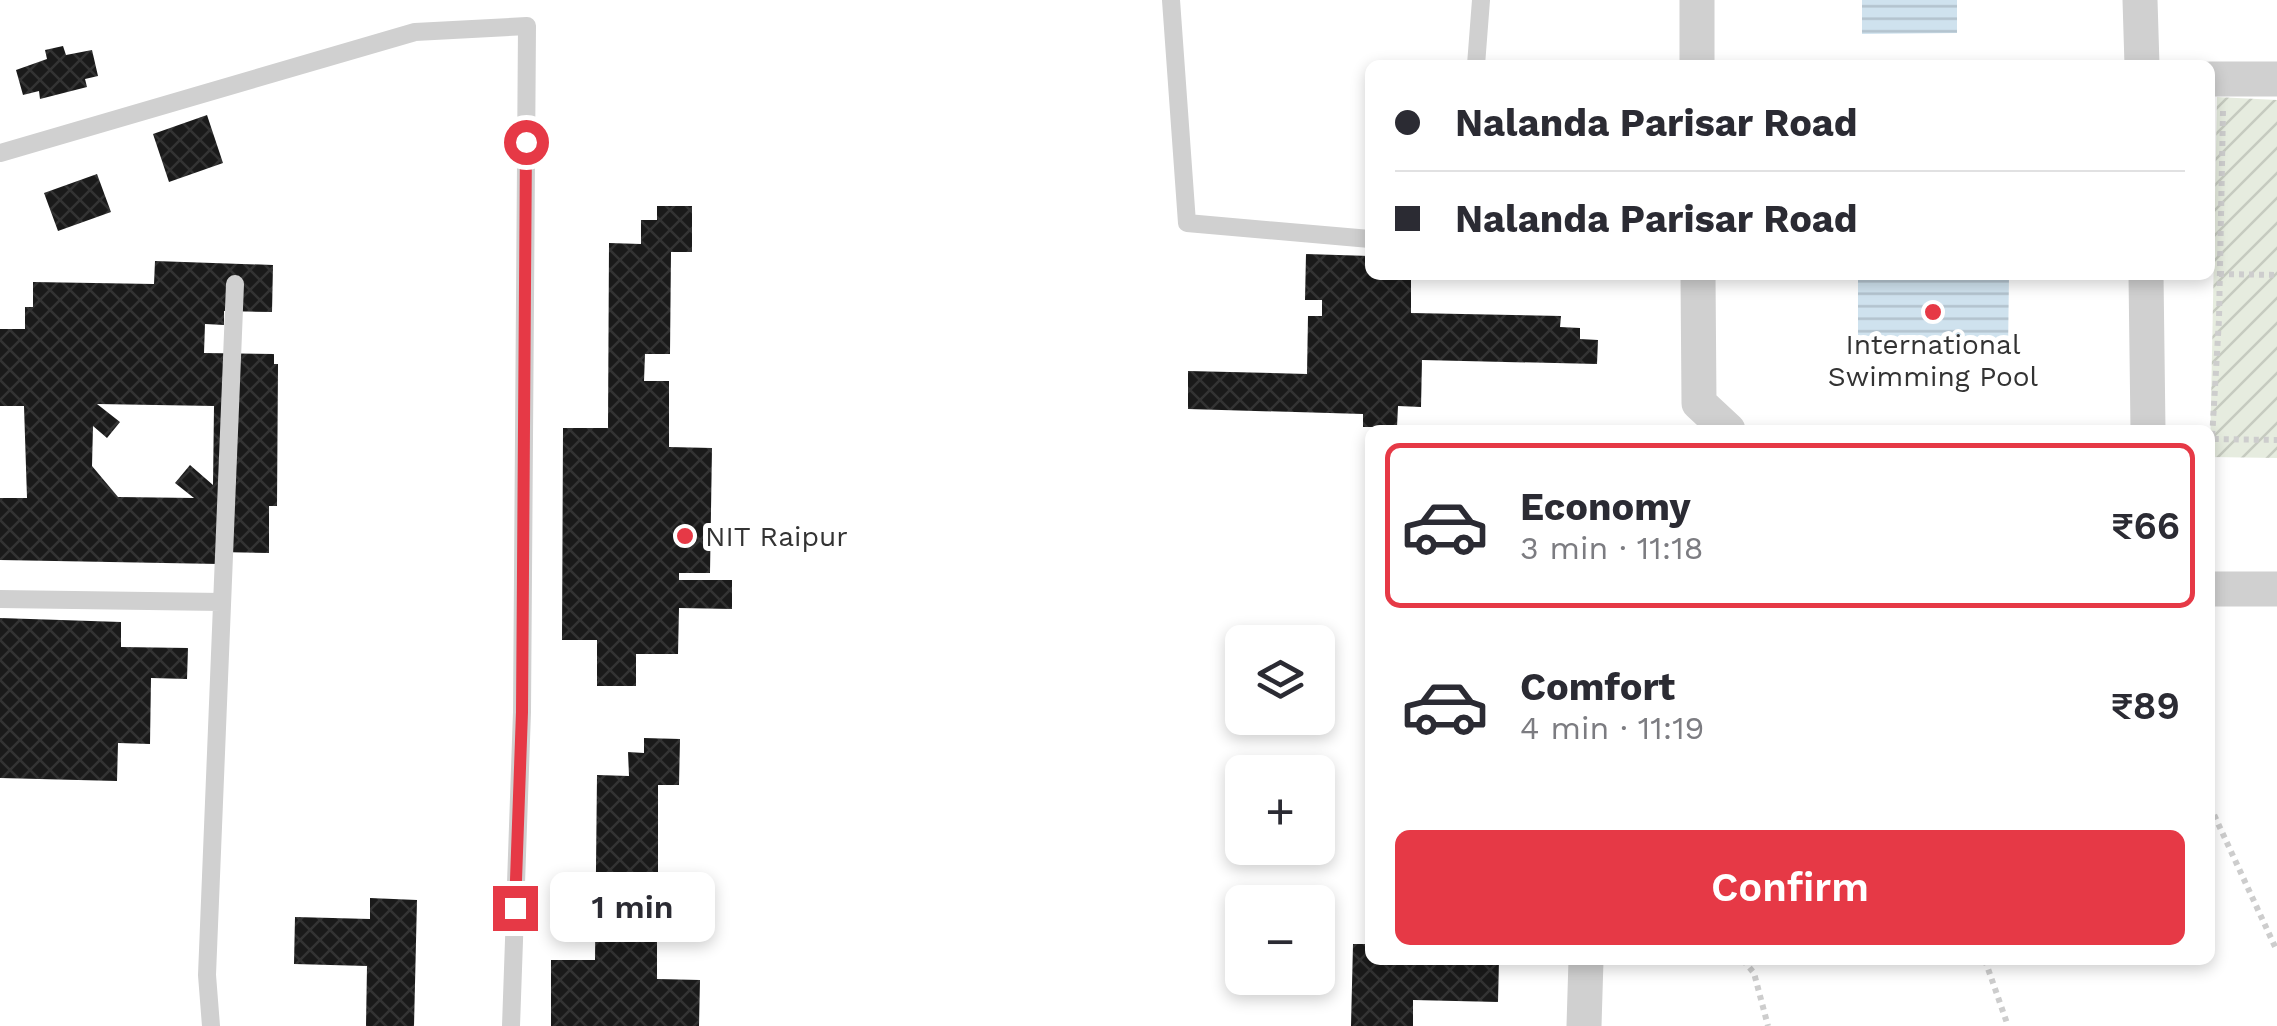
<!DOCTYPE html>
<html lang="en">
<head>
<meta charset="utf-8">
<style>
	body { margin:0; font-family:"Work Sans",sans-serif; background:#f7f7f7; color:#2b2b33; height:100vh; display:flex; flex-direction:column; font-size:38px; white-space:nowrap }
	* { box-sizing:border-box; margin:0 }
	p { font-size:32px; color:#7c7c81 }
	.icon { flex:none; width:55px; height:55px; fill:none; stroke:currentColor; stroke-width:2; stroke-linecap:round; stroke-linejoin:round }
	.map { position:relative; flex:1; overflow:hidden }
	.details { position:absolute; left:1365px; top:425px; width:850px; height:540px; display:flex; flex-direction:column; background:#fff; border-radius:15px; box-shadow:0 5px 15px #0003 }
	.details>* { flex:none }
	.guide { position:absolute; left:1365px; top:60px; width:850px; height:220px; border-radius:15px; box-shadow:0 5px 15px #0003; display:grid; align-content:center; height:220px; padding:0 30px; background:#fff }
	.buttons { position:absolute; left:1225px; top:625px; display:grid; gap:20px }
	.buttons a { display:grid; place-items:center; width:110px; height:110px; border-radius:15px; background:#fff; box-shadow:0 5px 15px #0003; font-size:50px }
	.end { position:absolute; width:45px; height:45px; margin:-22px; border:12px solid #e63946; background:#fff; box-shadow:0 0 0 5px #fff }
	.from { border-radius:50% }
	.bubble { position:absolute; height:70px; border-radius:15px; background:#fff; box-shadow:0 5px 15px #0003; font-size:32px; font-weight:600; line-height:70px; text-align:center }
	.guide b { display:flex; align-items:center; gap:35px; height:95px; font-size:38px }
	.guide b+b { border-top:2px solid #e1e1e2 }
	.guide i { width:25px; height:25px; background:#2b2b33 }
	ul { padding:18px 0 0; list-style:none }
	li { display:flex; align-items:center; gap:30px; height:165px; margin:0 20px 15px; padding:0 10px; border:5px solid transparent; border-radius:15px }
	li div { flex:1 }
	li b { display:block; font-size:38px }
	li em { font-style:normal; font-weight:600 }
	li.on { border-color:#e63946 }
	li>.icon { width:90px; height:90px; stroke-width:1.5 }
	.cta { display:flex; gap:20px; margin-top:auto; padding:20px 30px }
	.cta a { flex:1; height:115px; border-radius:15px; background:#e63946; color:#fff; font-size:40px; font-weight:600; line-height:115px; text-align:center }
	.map>svg:first-child { display:block }
	.garden { fill:url(#garden-furrows) }
	.water { fill:url(#water-rules) }
	.building { fill:url(#building-cross-hatch); fill-rule:evenodd }
	.lines { fill:none; stroke-linecap:round; stroke-linejoin:round }
	.path { stroke:#cdcdcd; stroke-width:6; stroke-dasharray:5 5; stroke-linecap:butt }
	.lane { stroke:#d0d0d0; stroke-width:18 }
	.street { stroke:#d0d0d0; stroke-width:35 }
	.route { stroke:#e63946; stroke-width:12 }
	.poi-dot { fill:#e63946; stroke:#fff; stroke-width:4 }
	.labels { text-anchor:middle; stroke-width:10; stroke-linejoin:round; paint-order:stroke }
	.poi-label { font-size:28px; fill:#333; stroke:#fff }
</style>
</head>
<body>
<div class="map">
<svg width="2277" height="1026" viewBox="0 0 2277 1026">
	<defs>
		<pattern id="garden-furrows" width="10" height="10" patternUnits="userSpaceOnUse" patternTransform="scale(2.5)"><rect width="10" height="10" fill="#e6ecdf"/><path d="M-1 1l2-2M0 10L10 0M9 11l2-2" fill="none" stroke="#c6cbc0"/></pattern>
		<pattern id="water-rules" width="6" height="5" patternUnits="userSpaceOnUse" patternTransform="scale(2.5)"><rect width="6" height="5" fill="#cfe2ee"/><path d="M0 2.5h6" fill="none" stroke="#b2c2cd"/></pattern>
		<pattern id="building-cross-hatch" width="8" height="8" patternUnits="userSpaceOnUse" patternTransform="scale(2.5)"><rect width="8" height="8" fill="#1a1a1a"/><path d="M0 0l8 8M0 8l8-8" fill="none" stroke="#333"/></pattern>
	</defs>
	<rect width="100%" height="100%" fill="#fff"/>
	<!-- garden -->
	<path class="garden" d="M2217,97L2277,100V458L2210,457Z"/>
	<!-- water -->
	<path class="water" d="M1862,0H1957V33L1862,34Z
		M1858,275H2009L2008,352L1858,349Z"/>
	<!-- building -->
	<path class="building" d="M63,46L66,55L92,50L98,76L85,79L87,87L40,99L39,91L23,95L16,70L47,59L45,50Z
		M207,115L223,163L169,182L153,134Z
		M97,174L111,212L58,231L44,193Z
		M657,206H692V252H671L670,354H645L644,381H669V447L712,448L710,573H679V580H732V609L679,608L678,654H636V686H597V640H562L563,428H608L609,243L641,244V220H657Z
		M1306,254L1370,256V275H1411V313L1561,316L1560,327L1580,328V339L1598,340L1597,364L1422,360L1421,407L1398,406L1397,427H1363V414L1188,409V371L1307,374L1308,316H1322V300H1305Z
		M155,261L273,265L272,312L224,311V325L205,324L204,353L274,354V364H278L277,506H269V553L219,552V564L0,560V498H27L24,406H0V329H25V307H33V282L154,284ZM97,404L214,406L213,485L190,465L175,483L194,498L118,497L92,466L93,426L107,438L120,422Z
		M0,618L121,622V647L188,648L187,679L151,678L150,744L118,743L117,781L0,778Z
		M644,738L680,739L679,785H658V887L633,886L632,913L657,914V979L700,980L699,1026H551V960H595L597,775L629,776L628,752L644,753Z
		M370,898L417,900L414,1026H366L367,966L294,964L295,917L370,919Z
		M1353,944H1370V960H1499L1498,1002L1413,1000V1026H1351Z"/>
	<g class="lines">
		<!-- path -->
		<path class="path" d="M2223,111L2219,319L2212,439L2277,440
			M2219,274L2277,275
			M2210,806L2277,951
			M1743,960L1754,973L1768,1026
			M1985,960L2008,1026"/>
		<!-- lane -->
		<path class="lane" d="M1171,0L1187,223L1370,239
			M1476,65L1481,0
			M0,153L415,32L527,26L522,712L511,1026
			M0,599L222,602
			M211,1026L207,975L235,284"/>
		<!-- street -->
		<path class="street" d="M1697,0V65
			M2140,0L2142,65
			M2210,79H2277
			M1698,275L1699,403L1728,430
			M2146,275L2148,430
			M2210,589H2277
			M1584,1026L1586,960"/>
	</g>
	<g class="lines">
		<!-- route -->
		<path class="route" d="M515,908L522,712L526,142"/>
	</g>
	<!-- markers -->
	<g class="poi-dot">
		<circle cx="1933" cy="312" r="10"/>
		<circle cx="685" cy="536" r="10"/>
	</g>
	<g class="labels">
		<!-- poi labels -->
		<g class="poi-label">
			<text x="1933" y="354">International<tspan x="1933" dy="32">Swimming Pool</tspan></text>
			<text x="705" y="546" text-anchor="start">NIT Raipur</text>
		</g>
	</g>
</svg>
<div class="buttons">
<a><svg class="icon" aria-label="layers" viewBox="0 0 24 24"><path d="M12 4l9 5-9 5-9-5zM3 14l9 5 9-5"/></svg></a>
<a>+</a>
<a>−</a>
</div>
<i class="end from" style="left:526px;top:142px"></i>
<i class="end" style="left:515px;top:908px"></i>
<div class="bubble" style="left:550px;top:872px;width:165px">1 min</div>
<div class="guide">
<b><i class="from"></i>Nalanda Parisar Road</b>
<b><i></i>Nalanda Parisar Road</b>
</div>
<section class="details">
<ul>
<li class="on"><svg class="icon" aria-label="car" viewBox="0 0 24 24"><path d="M5 17H2v-5l4-1 3-4h7l3 4 3 1v5h-3M9 17h6M6 11h13"/><circle cx="7" cy="17" r="2"/><circle cx="17" cy="17" r="2"/></svg><div><b>Economy</b><p>3 min · 11:18</p></div><em>₹66</em></li>
<li><svg class="icon" aria-label="car" viewBox="0 0 24 24"><path d="M5 17H2v-5l4-1 3-4h7l3 4 3 1v5h-3M9 17h6M6 11h13"/><circle cx="7" cy="17" r="2"/><circle cx="17" cy="17" r="2"/></svg><div><b>Comfort</b><p>4 min · 11:19</p></div><em>₹89</em></li>
</ul>
<div class="cta"><a>Confirm</a></div>
</section>
</div>
</body>
</html>
